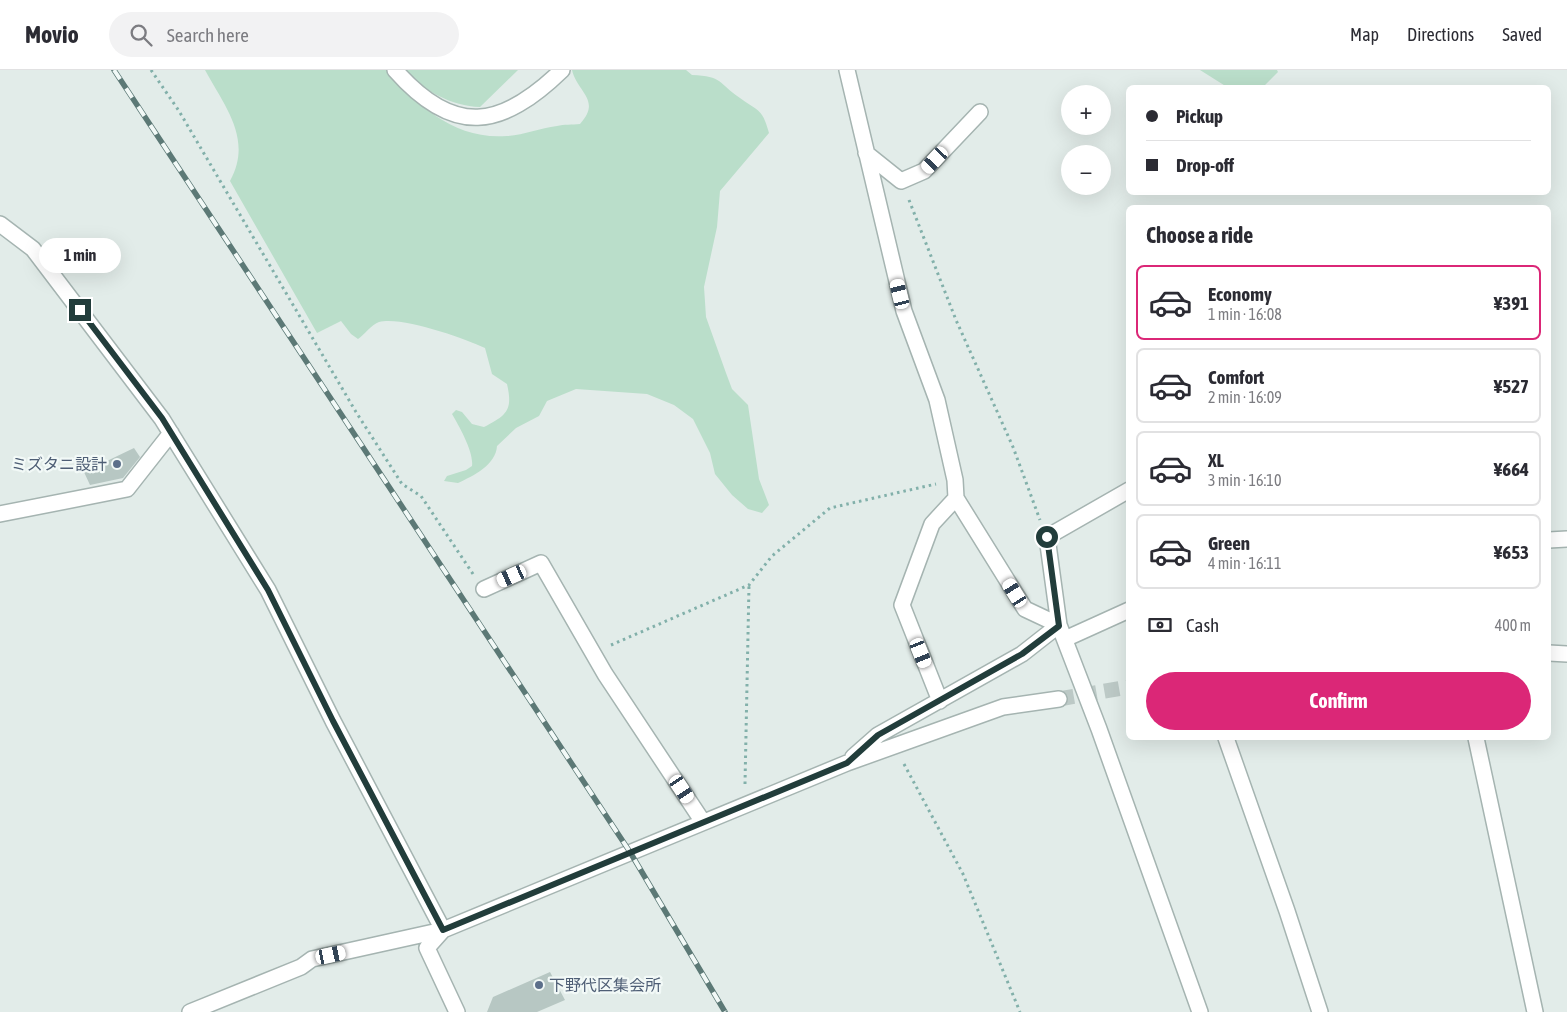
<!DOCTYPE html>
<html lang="en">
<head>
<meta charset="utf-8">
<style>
	body { margin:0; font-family:"Asap Condensed","Noto Sans JP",sans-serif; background:#f2f2f3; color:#2b2b33; height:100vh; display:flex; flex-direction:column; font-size:19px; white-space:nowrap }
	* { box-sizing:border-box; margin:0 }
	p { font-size:16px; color:#7c7c81 }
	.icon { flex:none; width:28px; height:28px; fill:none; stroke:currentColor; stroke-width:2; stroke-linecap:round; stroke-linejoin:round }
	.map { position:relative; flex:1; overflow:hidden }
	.drawer { position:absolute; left:1126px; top:135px; width:425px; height:535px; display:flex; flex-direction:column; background:#fff; border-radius:8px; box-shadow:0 5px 20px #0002 }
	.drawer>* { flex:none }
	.guide { position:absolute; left:1126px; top:15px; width:425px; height:110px; border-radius:8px; box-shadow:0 5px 20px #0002; display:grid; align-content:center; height:110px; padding:0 20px; background:#fff }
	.tools { position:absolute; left:1061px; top:15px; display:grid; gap:10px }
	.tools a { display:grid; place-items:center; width:50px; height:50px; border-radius:50%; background:#fff; box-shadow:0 5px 20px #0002; font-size:25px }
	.end { position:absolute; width:22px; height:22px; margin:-11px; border:6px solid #223d3b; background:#fff; box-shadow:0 0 0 2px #fff }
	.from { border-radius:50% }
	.bubble { position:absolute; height:35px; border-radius:18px; background:#fff; box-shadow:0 5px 20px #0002; font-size:16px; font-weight:700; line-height:35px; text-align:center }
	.car { position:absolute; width:15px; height:30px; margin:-15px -8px; border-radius:6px; box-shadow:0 0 4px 1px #0007; background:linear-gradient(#fff 24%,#345 0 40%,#fff 0 76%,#345 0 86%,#fff 0) }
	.guide b { display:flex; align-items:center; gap:18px; height:48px; font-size:19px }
	.guide b+b { border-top:1px solid #e1e1e2 }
	.guide i { width:12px; height:12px; background:#2b2b33 }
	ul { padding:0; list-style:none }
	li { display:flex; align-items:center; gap:15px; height:75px; margin:0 10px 8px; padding:0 10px; border:2px solid #e1e1e2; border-radius:8px }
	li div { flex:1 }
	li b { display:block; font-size:19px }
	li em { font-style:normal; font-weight:700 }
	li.active { border-color:#db2777 }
	li>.icon { width:45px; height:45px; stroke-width:1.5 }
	h2 { padding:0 20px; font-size:22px; line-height:60px }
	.pay { display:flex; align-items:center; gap:12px; height:55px; padding:0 20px; font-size:19px }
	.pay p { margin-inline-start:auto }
	.button { display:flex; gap:10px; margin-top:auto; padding:10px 20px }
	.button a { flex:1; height:58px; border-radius:30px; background:#db2777; color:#fff; font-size:20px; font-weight:700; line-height:58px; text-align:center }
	header { display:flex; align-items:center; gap:30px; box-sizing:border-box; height:70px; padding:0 25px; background:#fff; border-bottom:1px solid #e1e1e2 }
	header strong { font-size:24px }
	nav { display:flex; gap:28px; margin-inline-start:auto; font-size:18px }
	.search { width:350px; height:45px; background:#f2f2f3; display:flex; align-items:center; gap:12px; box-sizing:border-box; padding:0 18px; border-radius:28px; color:#7c7c81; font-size:19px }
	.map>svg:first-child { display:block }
	.green { fill:#badeca }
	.building { fill:#b7c7c3 }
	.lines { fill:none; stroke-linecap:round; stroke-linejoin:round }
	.minor-tunnel { stroke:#bcc9c6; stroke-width:15; stroke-dasharray:15 8; stroke-linecap:butt }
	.minor-casing { stroke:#a5b4b1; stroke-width:18 }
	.path { stroke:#82b0aa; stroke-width:3; stroke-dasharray:2.5 4; stroke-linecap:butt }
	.minor { stroke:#fff; stroke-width:15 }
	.rail-casing { stroke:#5c7976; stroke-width:5.5 }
	.rail { stroke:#f2f9f7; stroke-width:4; stroke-dasharray:11; stroke-linecap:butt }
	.route { stroke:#223d3b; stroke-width:6 }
	.service-dot { fill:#5c6f8a; stroke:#f2f9f7; stroke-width:2 }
	.labels { text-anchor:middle; stroke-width:4.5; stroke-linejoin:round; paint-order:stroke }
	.service-label { font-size:16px; fill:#4e5e75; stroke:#f2f9f7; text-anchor:end }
</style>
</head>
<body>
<header>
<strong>Movio</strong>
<div class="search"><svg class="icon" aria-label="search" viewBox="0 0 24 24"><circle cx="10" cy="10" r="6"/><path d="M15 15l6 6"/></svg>Search here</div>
<nav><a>Map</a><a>Directions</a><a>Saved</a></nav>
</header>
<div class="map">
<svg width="1567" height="942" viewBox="0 0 1567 942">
	<rect width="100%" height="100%" fill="#e2ece9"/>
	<!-- green -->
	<path class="green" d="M205,0H386C419,36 454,70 507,66C524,65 540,58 557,56C564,54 572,55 580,54C602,30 577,22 572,0H686L692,5C723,6 718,13 740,28C759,42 762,38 769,63L720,121L717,157L704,217L706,247L726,303L732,319L748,335L759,409L769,435L762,443L748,439L732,425L715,404L710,383L693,349L674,335L647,324L576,319L547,331L539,346L516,358L497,376C496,395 473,406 458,413L444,411L447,406L466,400L472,396C474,382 459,356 452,344L456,340L462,342L472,354L484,357C507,345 513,340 507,314L492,304L485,278C463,268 402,246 379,252C372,254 364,265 358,269L351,264L341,251L317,263L230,111C253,69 225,37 205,0Z
		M406,0H518L480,37C452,36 423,21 406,0Z
		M1200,0H1277L1278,2L1263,17H1227Z"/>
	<!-- building -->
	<path class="building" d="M134,378L140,387L123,408L90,415L84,402Z
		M550,902L565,930L537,942H487L493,927Z"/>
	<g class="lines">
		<!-- minor-tunnel -->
		<path class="minor-tunnel" d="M1059,629L1129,617"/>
		<!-- minor casing -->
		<g class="minor-casing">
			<path id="minor" d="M395,0C454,67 501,59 562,0
				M847,0L904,241L937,330L955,410L956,428L932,454L902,535L940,631
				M866,83L901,111L924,101L980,42
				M0,154L33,179L162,349L268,520L333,651L443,860
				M1129,420L1047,467L1059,555L1099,659L1200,942
				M956,428L1025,539L1059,555
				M0,444L127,419L171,363
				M1549,470L1567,469
				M484,519L541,493L605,604L703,752
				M1065,569L1129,540
				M1549,583L1567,584
				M1226,668L1287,841L1320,942
				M1476,668L1535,942
				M853,687L878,665L1022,584L1059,555
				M443,860L427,878L457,942
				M190,942L301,897L312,889L443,860L847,693L1003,637L1059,629"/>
		</g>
		<!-- path -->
		<path class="path" d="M151,0L179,41L356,342L402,414L421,426L473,504
			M909,130L956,250L1013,377L1040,450
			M611,575L749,515L772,486L830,438L936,414
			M904,694L963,804L1020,942
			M745,714L749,515"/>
		<!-- minor -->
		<use href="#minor" class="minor"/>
		<!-- rail casing -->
		<g class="rail-casing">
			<path id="rail" d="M114,0L630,782L725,942"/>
		</g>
		<!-- rail -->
		<use href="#rail" class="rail"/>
	</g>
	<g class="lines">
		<!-- route -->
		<path class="route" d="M80,240L162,348L268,520L333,651L443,860L847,693L878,665L1022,584L1059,556L1047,467"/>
	</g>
	<!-- markers -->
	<g class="service-dot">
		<circle cx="117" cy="394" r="5"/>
		<circle cx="539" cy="915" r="5"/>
	</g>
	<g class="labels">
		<!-- service labels -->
		<g class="service-label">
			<text x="107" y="400">ミズタニ設計</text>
			<text x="549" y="921" text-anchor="start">下野代区集会所</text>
		</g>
	</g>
</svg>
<div class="tools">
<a>+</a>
<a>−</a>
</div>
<i class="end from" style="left:1047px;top:467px"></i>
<i class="end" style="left:80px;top:240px"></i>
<div class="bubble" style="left:39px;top:168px;width:82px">1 min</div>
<i class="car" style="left:935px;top:90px;rotate:223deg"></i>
<i class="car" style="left:900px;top:224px;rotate:346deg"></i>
<i class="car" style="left:512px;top:506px;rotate:246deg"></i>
<i class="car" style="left:1015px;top:523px;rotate:328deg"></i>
<i class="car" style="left:921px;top:583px;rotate:158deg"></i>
<i class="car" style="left:682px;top:719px;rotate:146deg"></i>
<i class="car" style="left:331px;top:885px;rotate:78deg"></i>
<div class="guide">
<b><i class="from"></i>Pickup</b>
<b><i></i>Drop-off</b>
</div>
<section class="drawer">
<h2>Choose a ride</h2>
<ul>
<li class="active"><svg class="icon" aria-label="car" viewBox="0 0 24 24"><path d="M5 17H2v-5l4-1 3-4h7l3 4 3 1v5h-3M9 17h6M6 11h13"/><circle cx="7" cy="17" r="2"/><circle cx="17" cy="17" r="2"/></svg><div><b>Economy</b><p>1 min · 16:08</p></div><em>¥391</em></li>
<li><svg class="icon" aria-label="car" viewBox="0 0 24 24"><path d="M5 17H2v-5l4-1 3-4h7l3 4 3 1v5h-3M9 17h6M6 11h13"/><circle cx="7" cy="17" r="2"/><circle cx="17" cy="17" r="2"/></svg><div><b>Comfort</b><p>2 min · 16:09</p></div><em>¥527</em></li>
<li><svg class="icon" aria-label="car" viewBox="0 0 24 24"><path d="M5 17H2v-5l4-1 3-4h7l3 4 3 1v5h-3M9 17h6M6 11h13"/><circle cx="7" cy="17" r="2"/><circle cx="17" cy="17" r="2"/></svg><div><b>XL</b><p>3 min · 16:10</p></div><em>¥664</em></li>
<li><svg class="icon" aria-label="car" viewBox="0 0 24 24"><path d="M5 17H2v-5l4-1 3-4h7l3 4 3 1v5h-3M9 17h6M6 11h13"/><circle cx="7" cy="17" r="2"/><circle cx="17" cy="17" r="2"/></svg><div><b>Green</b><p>4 min · 16:11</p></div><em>¥653</em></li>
</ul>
<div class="pay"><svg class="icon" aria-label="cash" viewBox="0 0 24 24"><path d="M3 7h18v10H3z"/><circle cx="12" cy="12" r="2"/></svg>Cash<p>400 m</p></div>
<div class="button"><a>Confirm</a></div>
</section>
</div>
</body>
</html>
